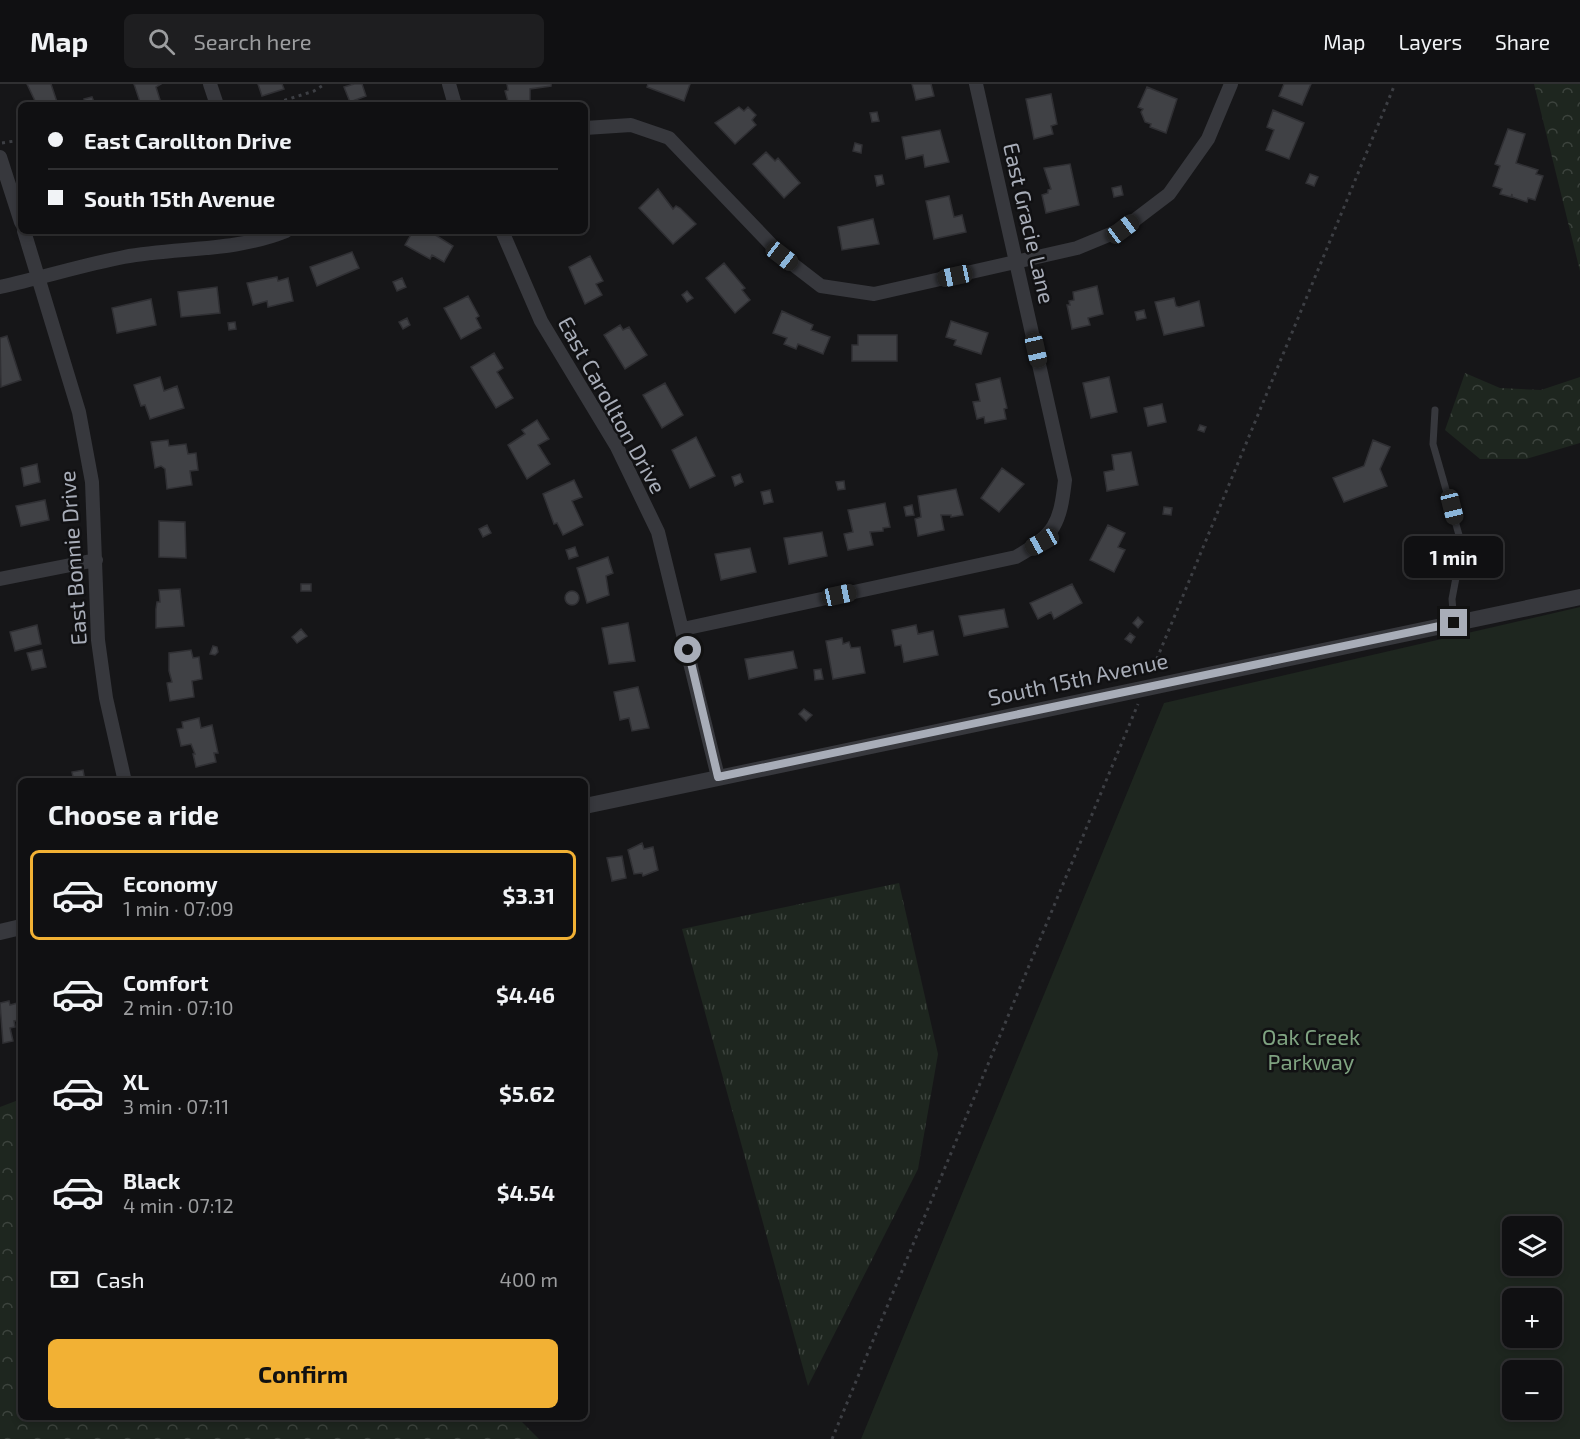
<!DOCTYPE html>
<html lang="en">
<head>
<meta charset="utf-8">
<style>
	body { margin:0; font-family:"Exo 2",sans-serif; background:#1e1e20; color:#f1f3f6; height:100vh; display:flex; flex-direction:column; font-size:22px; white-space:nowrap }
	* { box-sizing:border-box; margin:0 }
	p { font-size:20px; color:#9c9d9f }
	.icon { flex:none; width:33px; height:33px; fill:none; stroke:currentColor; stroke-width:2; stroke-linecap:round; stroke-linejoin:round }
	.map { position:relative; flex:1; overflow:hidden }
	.drawer { position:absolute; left:18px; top:694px; width:570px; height:642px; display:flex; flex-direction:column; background:#101012; border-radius:9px; box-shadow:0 3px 9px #0003,0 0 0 2px #303032 }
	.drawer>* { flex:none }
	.top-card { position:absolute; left:18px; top:18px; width:570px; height:132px; border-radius:9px; box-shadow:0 3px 9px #0003,0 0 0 2px #303032; display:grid; align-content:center; height:132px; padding:0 30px; background:#101012 }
	.controls { position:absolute; left:1502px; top:1132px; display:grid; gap:12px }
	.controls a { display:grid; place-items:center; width:60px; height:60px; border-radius:9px; background:#101012; box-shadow:0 3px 9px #0003,0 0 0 2px #303032; font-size:30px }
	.end { position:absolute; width:27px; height:27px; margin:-14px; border:8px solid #a8adb8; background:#111; box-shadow:0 0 0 3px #111 }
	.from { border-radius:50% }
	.bubble { position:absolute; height:42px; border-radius:9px; background:#101012; box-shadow:0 3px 9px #0003,0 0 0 2px #303032; font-size:20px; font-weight:700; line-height:42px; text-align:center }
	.car { position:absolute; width:18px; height:36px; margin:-18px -9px; border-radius:8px; box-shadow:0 0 4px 2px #0007; background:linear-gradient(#222 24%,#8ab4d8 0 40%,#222 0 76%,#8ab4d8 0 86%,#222 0) }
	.top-card b { display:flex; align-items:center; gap:21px; height:57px; font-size:22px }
	.top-card b+b { border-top:2px solid #303032 }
	.top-card i { width:15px; height:15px; background:#f1f3f6 }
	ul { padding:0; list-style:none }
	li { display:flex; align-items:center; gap:18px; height:90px; margin:0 12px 9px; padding:0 18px; border:3px solid transparent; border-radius:9px }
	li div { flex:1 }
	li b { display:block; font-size:22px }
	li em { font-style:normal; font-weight:700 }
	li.on { border-color:#f2b134 }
	li>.icon { width:54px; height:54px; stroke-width:1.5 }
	h2 { padding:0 30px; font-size:27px; line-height:72px }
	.pay { display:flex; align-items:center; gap:15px; height:66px; padding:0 30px; font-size:22px }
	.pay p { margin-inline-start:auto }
	.cta { display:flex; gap:12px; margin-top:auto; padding:12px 30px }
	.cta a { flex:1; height:69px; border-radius:9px; background:#f2b134; color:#111; font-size:24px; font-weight:700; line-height:69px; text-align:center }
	header { display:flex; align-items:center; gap:36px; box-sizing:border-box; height:84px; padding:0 30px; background:#101012; border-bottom:2px solid #303032 }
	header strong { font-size:28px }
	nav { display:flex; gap:33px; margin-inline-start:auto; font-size:21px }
	.search { width:420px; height:54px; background:#1e1e20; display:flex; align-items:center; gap:15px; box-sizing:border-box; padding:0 21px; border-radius:9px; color:#9c9d9f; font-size:22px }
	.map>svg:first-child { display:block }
	.grass { fill:url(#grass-tufts) }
	.forest { fill:url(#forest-crowns) }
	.green { fill:#1e261f; fill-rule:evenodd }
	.building { fill:#404145; stroke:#303034; stroke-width:1.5 }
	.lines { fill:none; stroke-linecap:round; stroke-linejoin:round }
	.path { stroke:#3d3f44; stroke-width:3; stroke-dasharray:3 4.5; stroke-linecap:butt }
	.service { stroke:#37383d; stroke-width:7 }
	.minor { stroke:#37383d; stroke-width:14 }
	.tertiary { stroke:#37383d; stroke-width:16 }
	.route { stroke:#a8adb8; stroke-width:8 }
	.labels { text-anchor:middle; stroke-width:5; stroke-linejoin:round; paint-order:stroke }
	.street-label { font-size:22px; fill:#a8adb8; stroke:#111113 }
	.park-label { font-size:22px; fill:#7fa381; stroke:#111113 }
</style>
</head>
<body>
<header>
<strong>Map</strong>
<div class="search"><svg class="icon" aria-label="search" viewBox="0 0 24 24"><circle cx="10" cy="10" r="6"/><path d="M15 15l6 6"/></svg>Search here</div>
<nav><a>Map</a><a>Layers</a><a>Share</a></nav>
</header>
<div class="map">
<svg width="1580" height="1355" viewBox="0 0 1580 1355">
	<defs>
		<pattern id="grass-tufts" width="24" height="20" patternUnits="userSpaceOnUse" patternTransform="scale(1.5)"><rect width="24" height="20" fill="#1e261f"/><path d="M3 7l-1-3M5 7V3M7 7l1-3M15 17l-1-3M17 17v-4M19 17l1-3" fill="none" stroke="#3c433d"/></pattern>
		<pattern id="forest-crowns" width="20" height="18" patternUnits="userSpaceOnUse" patternTransform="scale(1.5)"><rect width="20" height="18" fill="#1e261f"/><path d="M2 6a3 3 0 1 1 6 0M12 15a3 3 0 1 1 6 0" fill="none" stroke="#3c433d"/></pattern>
	</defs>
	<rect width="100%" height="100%" fill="#161618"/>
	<!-- grass -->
	<path class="grass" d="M899,799L938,970L918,1085L808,1302L682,845Z"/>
	<!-- forest -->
	<path class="forest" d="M1534,0H1580V187Z
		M1465,289L1500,304L1541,306L1580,293V359L1526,375H1480L1445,346Z
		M21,1015V1334H518L539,1355H0V1023Z"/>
	<!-- green -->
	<path class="green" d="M1580,523V1355H861L1164,619ZM1512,1143H1551V1182H1512ZM1512,1215H1551V1254H1512ZM1512,1287H1551V1326H1512Z"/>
	<!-- building -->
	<path class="building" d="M27,0H51L58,21H37Z
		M134,0H161L156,3L161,19L141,21Z
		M282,0L284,5L262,12L258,0Z
		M354,0H362L366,12L350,18L344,3Z
		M507,0H551V2L530,5V18L509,21L505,7L508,6Z
		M648,0H690L684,17L647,3Z
		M912,0H931L934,12L916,16Z
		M1284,0H1311L1302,21L1279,12Z
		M1147,3L1177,15L1166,49L1150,43L1151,40L1145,38L1141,28L1143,25L1138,23Z
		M1051,10L1057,40L1051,42L1053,50L1034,55L1026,15Z
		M92,13L94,18L86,20L84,15Z
		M739,23L744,27L748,23L756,31L752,36L756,41L735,60L715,39Z
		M1273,26L1304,39L1289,75L1266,66L1274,46L1267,43Z
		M877,28L879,37L872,38L870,29Z
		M1508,45L1525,50L1516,79L1538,86L1536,90L1543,92L1535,116L1528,114L1527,118L1512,113V110L1511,113L1500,110L1502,105L1493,102L1500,82L1495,80Z
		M940,46L949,78L925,83L923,71L906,75L902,53Z
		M855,59L862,61L861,69L853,67Z
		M766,68L775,77L778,74L800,99L784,114L753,80Z
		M1070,80L1079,121L1046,129L1042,111L1048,109V106L1051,105L1044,84Z
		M1310,90L1318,93L1314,102L1306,99Z
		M882,91L884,100L877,102L875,92Z
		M1121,102L1123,111L1114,113L1112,104Z
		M658,105L673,125L676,122L680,124L696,140L673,160L639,124Z
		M949,112L954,133L962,131L966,148L934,155L926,117Z
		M873,135L879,160L842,166L838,143Z
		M413,147H429L453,162L444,178L432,171L430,175L405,161Z
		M352,168L359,184L317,202L310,183Z
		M590,172L603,197L596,200L602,211L585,220L569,183Z
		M724,179L745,204L742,206L750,216L735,229L706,194Z
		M277,193L278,197L288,194L293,217L268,223L267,217L253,221L247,199Z
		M402,194L406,203L397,207L393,198Z
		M1097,202L1103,230L1088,234L1090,241L1072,245L1067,221H1070L1069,217L1074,216L1073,208Z
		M217,203L220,229L181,233L178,208Z
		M687,207L693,214L687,218L682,211Z
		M468,212L479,232L476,234L481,244L461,255L444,224Z
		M1174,214L1176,222L1179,223L1199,217L1204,242L1164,251L1155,218Z
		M151,215L156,241L117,249L112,224Z
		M1144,226L1146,234L1137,236L1135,228Z
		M782,227L813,241L811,246L830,253L823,270L798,260L796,265L784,260L787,254L773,249Z
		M407,234L410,241L403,245L399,238Z
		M951,237L988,249L981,270L954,261L956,256L946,253Z
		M235,238L236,245L229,246L228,239Z
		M620,241L623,246L629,243L647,271L625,285L604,251Z
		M858,251H897V277H852V261H858Z
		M7,252L21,296L1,303L0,254Z
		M494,269L503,284L497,288L513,314L496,324L471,283Z
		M160,293L164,307L177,302L184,324L150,335L145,321L141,322L134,301Z
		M1109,293L1117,328L1091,334L1083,299Z
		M1000,294L1007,324L1004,325L1006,335L985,339L984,333L977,335L973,318L980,317L976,300Z
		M665,299L683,331L662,344L643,311Z
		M1162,320L1166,338L1148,342L1144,324Z
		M537,336L549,355L538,361L550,380L527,395L508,361L525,350L522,346Z
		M1200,341L1206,343L1204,348L1198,346Z
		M696,353L715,392L690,404L672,366Z
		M168,356L169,362L186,360L188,370L196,369L198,386L190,387L192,401L167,405L165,385L161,382L155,384L151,358Z
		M1373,356L1390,363L1380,385L1387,402L1344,418L1333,394L1364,382Z
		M1131,368L1138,401L1107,407L1104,388L1114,386L1112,371Z
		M37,380L40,398L24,402L21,384Z
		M1002,384L1024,400L999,428L981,414Z
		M740,390L743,398L735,402L732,393Z
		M574,396L582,413L572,417L583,441L563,451L557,439L554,440L543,410Z
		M844,397L845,405L838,406L836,398Z
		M956,405L963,431L951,433V431H941L944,446L918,452L915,435L921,433L918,412Z
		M770,406L773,418L764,420L761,408Z
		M45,416L49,436L21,442L16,422Z
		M885,419L890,443L883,444V447L870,448L873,461L848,466L844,450L853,448L848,426Z
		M912,421L914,431L906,432L904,423Z
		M1164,423L1172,424L1171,431L1163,430Z
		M159,437L185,438L186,474L159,473Z
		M487,441L491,449L483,453L479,445Z
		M1108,441L1125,449L1118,463L1125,466L1114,488L1090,476Z
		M822,448L827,472L789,480L784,454Z
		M575,463L578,472L569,475L566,466Z
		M750,464L756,488L721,496L715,470Z
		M608,473L613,489L606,492L609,511L587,519L577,484Z
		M301,500H311V507H301Z
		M1072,500L1082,519L1054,535L1051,528L1038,535L1030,519Z
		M180,505L184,542L156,544V525L157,518H160L159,506Z
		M565 514a7 7 0 1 1 14 0a7 7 0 1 1-14 0Z
		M1004,525L1008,543L964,552L959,532Z
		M1138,533L1143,538L1138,544L1133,539Z
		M628,539L635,577L609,580L602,544Z
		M37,541L41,560L15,567L10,548Z
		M916,541L918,550L933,547L938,571L904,578L901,561L895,562L892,546Z
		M301,545L307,552L297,559L292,553Z
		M1130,549L1135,553L1131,559L1125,555Z
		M842,554L843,560L849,558L851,564L860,563L865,589L833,595L826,557Z
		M213,562L217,563L218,568L215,571L210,570Z
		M42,566L46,583L32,586L27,569Z
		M191,566L193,574L199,573L202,595L192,597L194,613L170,617L167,599L172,598L169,587V569Z
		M793,567L797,584L749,595L745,575Z
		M821,585L823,595L815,596L814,586Z
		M638,603L649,644L632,647L629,634L620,636L614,608Z
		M804,625L812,631L806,637L799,630Z
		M199,634L201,644L212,641L218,669H214L216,678L196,683L193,670H195L191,660L181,662L177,645L183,644L182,638Z
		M83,686L85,697L74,698L72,688Z
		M289,693L290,698H280V695Z
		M642,759L644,765L653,763L658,786L643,792L642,789L634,790L628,766Z
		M622,772L626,794L612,797L607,774Z
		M9,917L10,921L21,918V936L14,937L15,943L10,944L13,957L3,959L0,919Z"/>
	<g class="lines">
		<!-- path -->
		<path class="path" d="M270,21L314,7L325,0
			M2,59L21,56
			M1151,589L1395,0
			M832,1355L1138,620"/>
		<!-- service -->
		<path class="service" d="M1435,326L1433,360L1459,451L1458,483L1452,515L1454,539"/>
		<!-- minor -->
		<path class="minor" d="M210,0L217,21
			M449,0L455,21
			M585,44L631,41L669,54L782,172L821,202L874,210L1077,164L1123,145L1169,110L1208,55L1231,0
			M0,73L21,138
			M24,147L79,328L92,398L98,556L106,614L125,698
			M502,147L541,237L617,363L658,448L718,693
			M0,203C41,194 83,181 124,173C179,163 234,168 286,147
			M0,495L96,476
			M683,545L1016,473C1055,451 1060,440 1065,396L976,0"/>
		<!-- tertiary -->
		<path class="tertiary" d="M585,722L1580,513
			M0,848L21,843"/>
	</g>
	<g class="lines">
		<!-- route -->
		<path class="route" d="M688,566L718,693L1454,539"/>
	</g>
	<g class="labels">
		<!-- street labels -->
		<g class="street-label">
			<text transform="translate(1029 139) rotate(77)" y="8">East Gracie Lane</text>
			<text transform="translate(612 321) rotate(61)" y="8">East Carollton Drive</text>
			<text transform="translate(73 474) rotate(-94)" y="8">East Bonnie Drive</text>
			<text transform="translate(1078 595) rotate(-12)" y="8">South 15th Avenue</text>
		</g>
		<!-- park labels -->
		<g class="park-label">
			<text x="1311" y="961">Oak Creek<tspan x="1311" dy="25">Parkway</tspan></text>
		</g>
	</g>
</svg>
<div class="controls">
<a><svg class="icon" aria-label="layers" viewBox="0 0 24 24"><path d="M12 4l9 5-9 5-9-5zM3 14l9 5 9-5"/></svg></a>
<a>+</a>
<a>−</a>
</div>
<i class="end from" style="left:688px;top:566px"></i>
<i class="end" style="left:1454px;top:539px"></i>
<div class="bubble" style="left:1404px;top:452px;width:99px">1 min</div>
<i class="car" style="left:1123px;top:145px;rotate:53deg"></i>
<i class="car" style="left:782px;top:172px;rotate:128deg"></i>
<i class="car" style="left:955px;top:192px;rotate:258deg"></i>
<i class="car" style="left:1036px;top:266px;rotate:167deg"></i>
<i class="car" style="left:1452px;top:423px;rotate:166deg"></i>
<i class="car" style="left:1042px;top:458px;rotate:241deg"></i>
<i class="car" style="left:839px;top:511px;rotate:78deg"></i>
<div class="top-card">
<b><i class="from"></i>East Carollton Drive</b>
<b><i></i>South 15th Avenue</b>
</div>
<section class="drawer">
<h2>Choose a ride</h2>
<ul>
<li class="on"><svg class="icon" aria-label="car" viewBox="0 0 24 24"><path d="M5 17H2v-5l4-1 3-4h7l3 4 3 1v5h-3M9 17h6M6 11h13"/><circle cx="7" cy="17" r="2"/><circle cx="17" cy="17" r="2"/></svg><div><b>Economy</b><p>1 min · 07:09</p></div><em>$3.31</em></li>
<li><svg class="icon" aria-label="car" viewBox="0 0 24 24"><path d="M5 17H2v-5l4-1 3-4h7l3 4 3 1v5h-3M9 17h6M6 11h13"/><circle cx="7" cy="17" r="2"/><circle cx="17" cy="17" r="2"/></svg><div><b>Comfort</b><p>2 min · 07:10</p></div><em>$4.46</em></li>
<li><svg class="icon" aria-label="car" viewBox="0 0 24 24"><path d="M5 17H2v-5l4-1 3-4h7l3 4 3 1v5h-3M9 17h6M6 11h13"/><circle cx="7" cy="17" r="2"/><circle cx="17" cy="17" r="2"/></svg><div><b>XL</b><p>3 min · 07:11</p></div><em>$5.62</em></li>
<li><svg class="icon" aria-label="car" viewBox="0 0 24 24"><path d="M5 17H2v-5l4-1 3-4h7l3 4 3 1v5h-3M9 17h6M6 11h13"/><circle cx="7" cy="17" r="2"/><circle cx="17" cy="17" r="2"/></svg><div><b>Black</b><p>4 min · 07:12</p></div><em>$4.54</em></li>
</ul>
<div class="pay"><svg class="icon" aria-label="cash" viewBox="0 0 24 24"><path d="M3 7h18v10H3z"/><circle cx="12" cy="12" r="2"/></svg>Cash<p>400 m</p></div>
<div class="cta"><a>Confirm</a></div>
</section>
</div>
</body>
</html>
